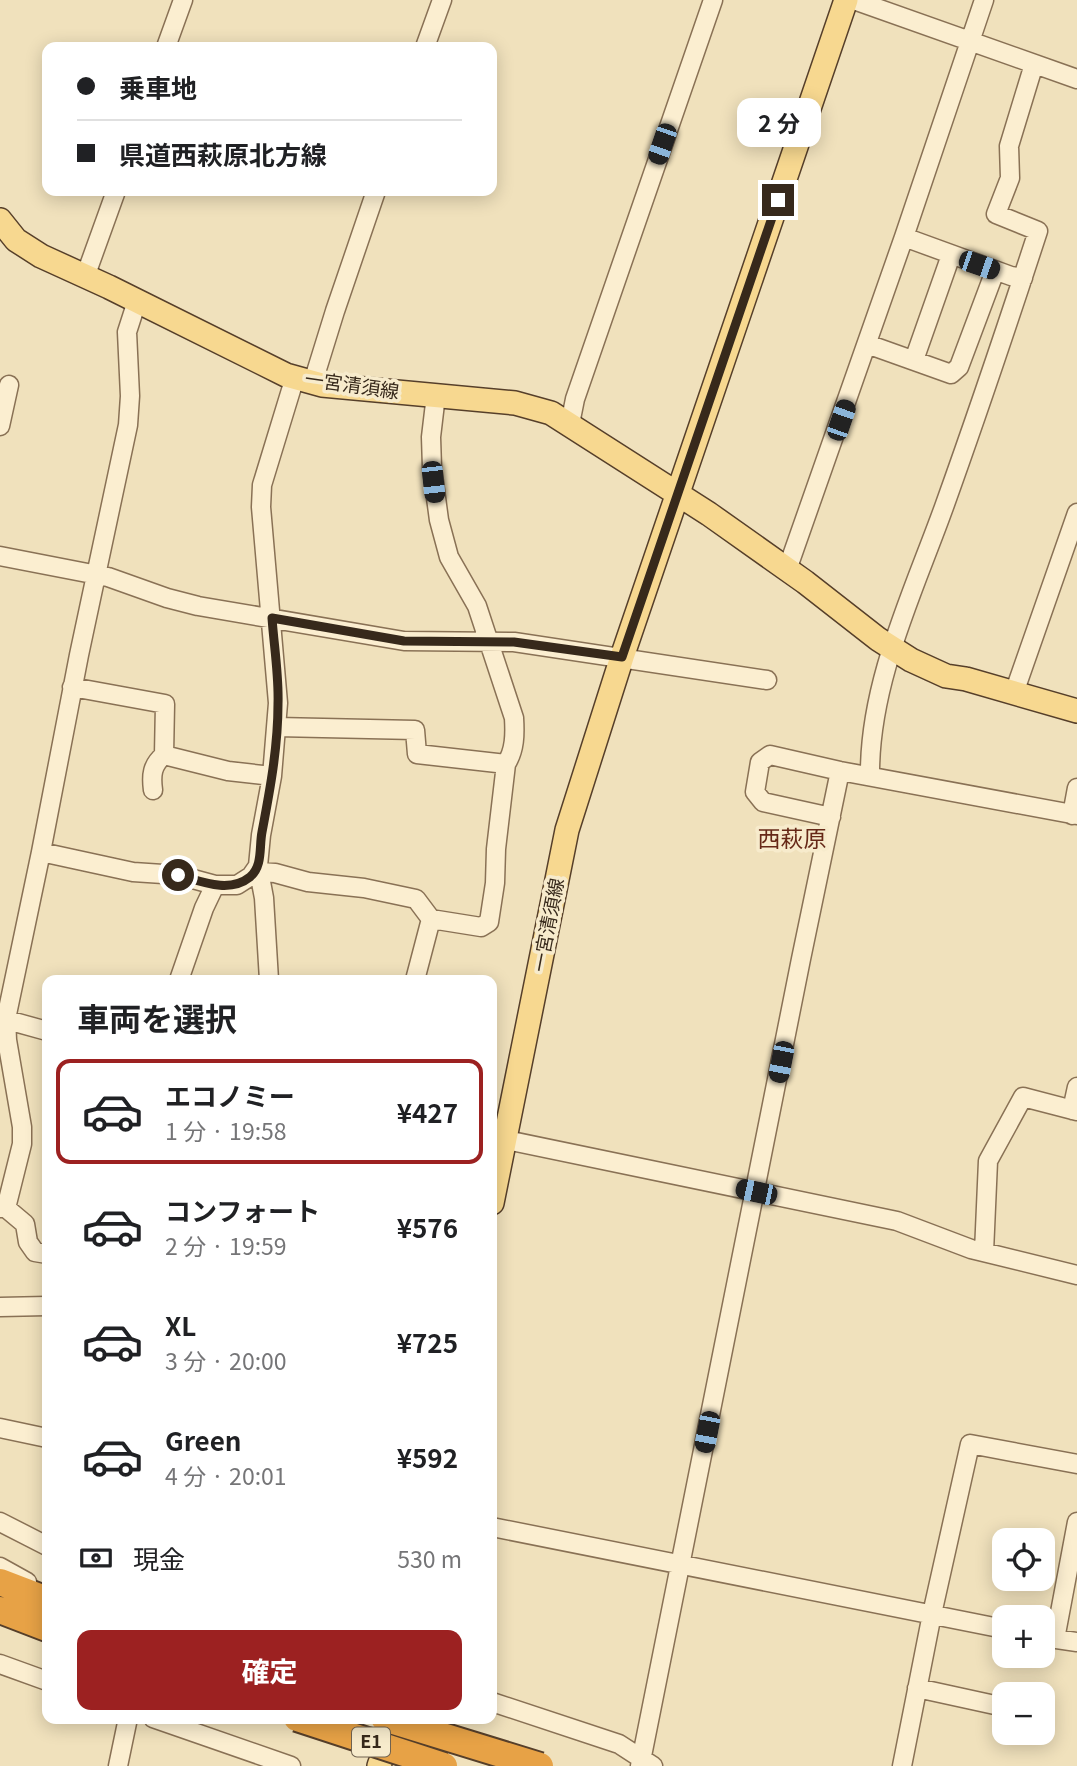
<!DOCTYPE html>
<html lang="ja">
<head>
<meta charset="utf-8">
<style>
	body { margin:0; font-family:Georgia,"Noto Sans JP",serif; background:#f6f6f6; color:#202124; height:100vh; display:flex; flex-direction:column; font-size:26px; white-space:nowrap }
	* { box-sizing:border-box; margin:0 }
	p { font-size:23px; color:#757577 }
	.icon { flex:none; width:38px; height:38px; fill:none; stroke:currentColor; stroke-width:2; stroke-linecap:round; stroke-linejoin:round }
	.map { position:relative; flex:1; overflow:hidden }
	.sheet { position:absolute; left:42px; top:975px; width:455px; height:749px; display:flex; flex-direction:column; background:#fff; border-radius:14px; box-shadow:0 4px 18px #0003 }
	.sheet>* { flex:none }
	.guide { position:absolute; left:42px; top:42px; width:455px; height:154px; border-radius:14px; box-shadow:0 4px 18px #0003; display:grid; align-content:center; height:154px; padding:0 35px; background:#fff }
	.controls { position:absolute; left:992px; top:1528px; display:grid; gap:14px }
	.controls a { display:grid; place-items:center; width:63px; height:63px; border-radius:14px; background:#fff; box-shadow:0 4px 18px #0003; font-size:35px }
	.end { position:absolute; width:32px; height:32px; margin:-16px; border:9px solid #37291b; background:#fff; box-shadow:0 0 0 4px #fff }
	.from { border-radius:50% }
	.bubble { position:absolute; height:49px; border-radius:14px; background:#fff; box-shadow:0 4px 18px #0003; font-size:23px; font-weight:700; line-height:49px; text-align:center }
	.car { position:absolute; width:21px; height:42px; margin:-21px -10px; border-radius:9px; box-shadow:0 0 5px 2px #0007; background:linear-gradient(#222 24%,#8ab4d8 0 40%,#222 0 76%,#8ab4d8 0 86%,#222 0) }
	.guide b { display:flex; align-items:center; gap:24px; height:66px; font-size:26px }
	.guide b+b { border-top:2px solid #e0e0e0 }
	.guide i { width:18px; height:18px; background:#202124 }
	ul { padding:0; list-style:none }
	li { display:flex; align-items:center; gap:21px; height:105px; margin:0 14px 10px; padding:0 21px; border:4px solid transparent; border-radius:14px }
	li div { flex:1 }
	li b { display:block; font-size:26px }
	li em { font-style:normal; font-weight:700 }
	li.selected { border-color:#9c2121 }
	li>.icon { width:63px; height:63px; stroke-width:1.5 }
	h2 { padding:0 35px; font-size:32px; line-height:84px }
	.pay { display:flex; align-items:center; gap:18px; height:77px; padding:0 35px; font-size:26px }
	.pay p { margin-inline-start:auto }
	.primary-button { display:flex; gap:14px; margin-top:auto; padding:14px 35px }
	.primary-button a { flex:1; height:80px; border-radius:14px; background:#9c2121; color:#fff; font-size:28px; font-weight:700; line-height:80px; text-align:center }
	.map>svg:first-child { display:block }
	.lines { fill:none; stroke-linecap:round; stroke-linejoin:round }
	.minor-casing { stroke:#897155; stroke-width:21 }
	.major-casing { stroke:#563f2a; stroke-width:26 }
	.highway-casing { stroke:#563f2a; stroke-width:30 }
	.minor { stroke:#fbeed0; stroke-width:18 }
	.major { stroke:#f7d890; stroke-width:23 }
	.highway { stroke:#e7a246; stroke-width:26 }
	.highway-bridge-casing { stroke:#563f2a; stroke-width:30; stroke-linecap:butt }
	.highway-bridge { stroke:#e7a246; stroke-width:26 }
	.route { stroke:#37291b; stroke-width:9 }
	.labels { text-anchor:middle; stroke-width:7; stroke-linejoin:round; paint-order:stroke }
	.shield { fill:#f7ebcc; stroke:#716350; stroke-width:2 }
	.shield-label { font-size:18px; font-weight:bold; fill:#37291b }
	.street-label { font-size:19px; fill:#37291b; stroke:#f7ebcc }
	.quarter-label { font-size:23px; fill:#662817; stroke:#f7ebcc }
</style>
</head>
<body>
<div class="map">
<svg width="1077" height="1766" viewBox="0 0 1077 1766">
	<rect width="100%" height="100%" fill="#f0e1bc"/>
	<g class="lines">
		<!-- minor casing -->
		<g class="minor-casing">
			<path id="minor" d="M854,0L1077,79
				M166,47L183,0
				M425,47L442,0
				M904,237L1011,276L1023,278
				M85,277L116,191
				M867,344L951,374L959,367L995,271
				M914,360L951,255
				M313,382L335,311L376,191
				M570,424L575,399L713,0
				M0,426L9,385
				M0,556L108,577L167,598L198,606L404,641L514,642L767,680
				M787,570L904,237L984,0
				M72,687L165,704L164,755
				M1014,693L1077,513
				M277,727L415,730L417,754L506,764
				M870,776C869,683 913,593 944,507C977,415 1008,323 1038,231L996,214L1010,178L1009,146L1034,64
				M153,790C151,775 152,765 164,755L228,771L272,776
				M1072,815L1077,788
				M831,817L763,802L755,792L760,762L770,755L840,771L1077,815
				M41,852L133,872L178,875L215,885H237L251,876L258,866
				M260,872L275,873L308,882L364,888L416,899L431,919L415,980
				M431,919L481,927L489,922L495,883L496,849L506,764C515,750 515,734 514,718L477,606L449,557L439,520L432,468L431,437L436,395
				M179,980L204,908L215,885
				M269,980L264,898L258,866L261,835L272,776L278,703L261,507L262,485L295,377
				M0,1018L47,1031
				M1072,1110L1077,1087
				M492,1137L897,1221L971,1249L1077,1275
				M0,1208H6L25,1224L28,1242L35,1252L47,1254
				M6,1208L22,1144V1127L7,1040L6,1019L41,852L79,655L128,425L130,396L127,332L137,301
				M984,1252L988,1161L1023,1097L1077,1111
				M0,1307L47,1306
				M0,1428L47,1438
				M0,1522L47,1546
				M492,1527L1004,1629
				M0,1567L27,1582
				M1043,1637L1077,1642
				M1055,1639L1077,1522
				M0,1664L47,1681
				M917,1688L1004,1707
				M492,1702L619,1744L653,1766
				M153,1718L291,1766
				M118,1766L128,1718
				M640,1766L801,959L840,771
				M902,1766L932,1614L970,1444L1077,1464"/>
		</g>
		<!-- major casing -->
		<g class="major-casing">
			<path id="major" d="M0,220L16,240L41,256L109,287L286,375L322,385L515,403L551,413L709,514L805,582L878,639L911,660L946,676L966,679L1077,711
				M492,1203L567,830L622,657L846,0
				M379,1766L380,1763"/>
		</g>
		<!-- highway casing -->
		<g class="highway-casing">
			<path id="highway" d="M0,1582L47,1600
				M0,1610L47,1628"/>
		</g>
		<!-- minor -->
		<use href="#minor" class="minor"/>
		<!-- major -->
		<use href="#major" class="major"/>
		<!-- highway -->
		<use href="#highway" class="highway"/>
		<!-- highway-bridge casing -->
		<g class="highway-bridge-casing">
			<path id="highway-bridge" d="M297,1718L444,1766
				M384,1718L540,1766"/>
		</g>
		<!-- highway-bridge -->
		<use href="#highway-bridge" class="highway-bridge"/>
	</g>
	<g class="lines">
		<!-- route -->
		<path class="route" d="M178,875C200,881 229,894 250,877C263,866 259,847 262,832C270,790 278,747 278,704C279,676 274,646 272,618L404,641L514,642L622,657L778,200"/>
	</g>
	<g class="labels">
		<!-- shield labels -->
		<rect class="shield" x="352" y="1727.5" width="38" height="29" rx="5"/>
		<g class="shield-label">
			<text x="371" y="1748">E1</text>
		</g>
		<!-- street labels -->
		<g class="street-label">
			<text transform="translate(352 385) rotate(8)" y="7">一宮清須線</text>
			<text transform="translate(548 925) rotate(-79)" y="7">一宮清須線</text>
		</g>
		<!-- quarter labels -->
		<g class="quarter-label">
			<text x="792" y="847">西萩原</text>
		</g>
	</g>
</svg>
<div class="controls">
<a><svg class="icon" aria-label="locate" viewBox="0 0 24 24"><circle cx="12" cy="12" r="6"/><path d="M12 2v4M12 18v4M2 12h4M18 12h4"/></svg></a>
<a>+</a>
<a>−</a>
</div>
<i class="end from" style="left:178px;top:875px"></i>
<i class="end" style="left:778px;top:200px"></i>
<div class="bubble" style="left:737px;top:98px;width:84px">2 分</div>
<i class="car" style="left:662px;top:144px;rotate:199deg"></i>
<i class="car" style="left:979px;top:265px;rotate:109deg"></i>
<i class="car" style="left:841px;top:420px;rotate:19deg"></i>
<i class="car" style="left:433px;top:482px;rotate:174deg"></i>
<i class="car" style="left:781px;top:1062px;rotate:191deg"></i>
<i class="car" style="left:756px;top:1192px;rotate:282deg"></i>
<i class="car" style="left:707px;top:1432px;rotate:191deg"></i>
<div class="guide">
<b><i class="from"></i>乗車地</b>
<b><i></i>県道西萩原北方線</b>
</div>
<section class="sheet">
<h2>車両を選択</h2>
<ul>
<li class="selected"><svg class="icon" aria-label="car" viewBox="0 0 24 24"><path d="M5 17H2v-5l4-1 3-4h7l3 4 3 1v5h-3M9 17h6M6 11h13"/><circle cx="7" cy="17" r="2"/><circle cx="17" cy="17" r="2"/></svg><div><b>エコノミー</b><p>1 分 · 19:58</p></div><em>¥427</em></li>
<li><svg class="icon" aria-label="car" viewBox="0 0 24 24"><path d="M5 17H2v-5l4-1 3-4h7l3 4 3 1v5h-3M9 17h6M6 11h13"/><circle cx="7" cy="17" r="2"/><circle cx="17" cy="17" r="2"/></svg><div><b>コンフォート</b><p>2 分 · 19:59</p></div><em>¥576</em></li>
<li><svg class="icon" aria-label="car" viewBox="0 0 24 24"><path d="M5 17H2v-5l4-1 3-4h7l3 4 3 1v5h-3M9 17h6M6 11h13"/><circle cx="7" cy="17" r="2"/><circle cx="17" cy="17" r="2"/></svg><div><b>XL</b><p>3 分 · 20:00</p></div><em>¥725</em></li>
<li><svg class="icon" aria-label="car" viewBox="0 0 24 24"><path d="M5 17H2v-5l4-1 3-4h7l3 4 3 1v5h-3M9 17h6M6 11h13"/><circle cx="7" cy="17" r="2"/><circle cx="17" cy="17" r="2"/></svg><div><b>Green</b><p>4 分 · 20:01</p></div><em>¥592</em></li>
</ul>
<div class="pay"><svg class="icon" aria-label="cash" viewBox="0 0 24 24"><path d="M3 7h18v10H3z"/><circle cx="12" cy="12" r="2"/></svg>現金<p>530 m</p></div>
<div class="primary-button"><a>確定</a></div>
</section>
</div>
</body>
</html>
